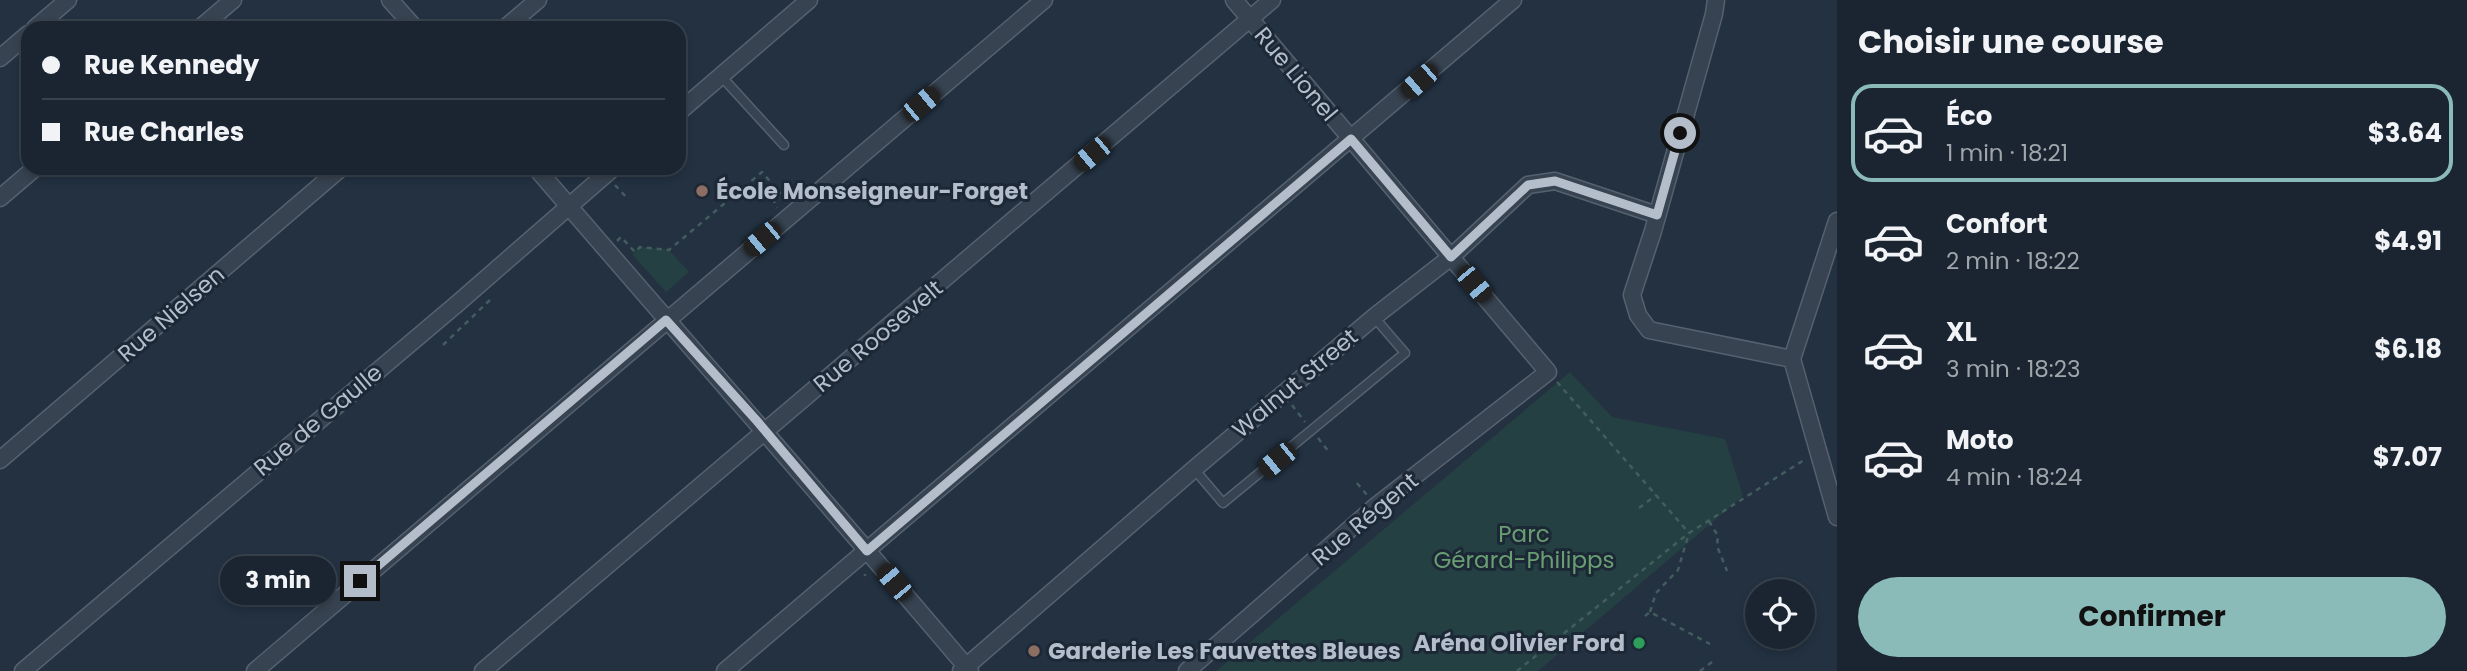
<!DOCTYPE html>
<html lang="fr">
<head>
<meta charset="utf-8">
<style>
	body { margin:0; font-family:Poppins,sans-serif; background:#27313d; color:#f1f3f6; height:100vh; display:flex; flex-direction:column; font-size:26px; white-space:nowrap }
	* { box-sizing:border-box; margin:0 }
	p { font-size:23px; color:#9fa5ab }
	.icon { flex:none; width:38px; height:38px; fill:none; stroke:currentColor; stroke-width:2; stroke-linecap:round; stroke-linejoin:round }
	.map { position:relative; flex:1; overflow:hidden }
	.details { display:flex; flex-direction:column; background:#1a2531; width:630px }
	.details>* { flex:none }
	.top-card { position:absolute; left:21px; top:21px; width:665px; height:154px; border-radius:21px; box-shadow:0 4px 10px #0003,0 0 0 2px #38424d; display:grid; align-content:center; height:154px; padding:0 21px; background:#1a2531 }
	.controls { position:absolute; left:1745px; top:579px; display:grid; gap:14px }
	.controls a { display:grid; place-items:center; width:70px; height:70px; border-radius:50%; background:#1a2531; box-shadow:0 4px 10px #0003,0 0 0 2px #38424d; font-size:35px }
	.end { position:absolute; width:32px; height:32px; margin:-16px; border:9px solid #b4becb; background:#111; box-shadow:0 0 0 4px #111 }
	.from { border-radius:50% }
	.bubble { position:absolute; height:49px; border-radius:24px; background:#1a2531; box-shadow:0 4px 10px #0003,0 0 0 2px #38424d; font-size:23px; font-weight:700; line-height:49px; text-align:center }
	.car { position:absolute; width:21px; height:42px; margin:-21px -10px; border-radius:9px; box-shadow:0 0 5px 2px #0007; background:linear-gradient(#222 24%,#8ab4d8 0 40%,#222 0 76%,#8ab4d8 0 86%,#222 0) }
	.top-card b { display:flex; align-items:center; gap:24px; height:66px; font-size:26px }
	.top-card b+b { border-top:2px solid #38424d }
	.top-card i { width:18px; height:18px; background:#f1f3f6 }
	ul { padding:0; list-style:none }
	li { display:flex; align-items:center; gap:21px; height:98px; margin:0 14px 10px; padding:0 7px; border:4px solid transparent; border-radius:21px }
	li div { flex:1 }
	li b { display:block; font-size:26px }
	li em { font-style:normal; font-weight:700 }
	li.active { border-color:#8bbbb9 }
	li>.icon { width:63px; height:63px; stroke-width:1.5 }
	h2 { padding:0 21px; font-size:32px; line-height:84px }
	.button { display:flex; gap:14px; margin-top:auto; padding:14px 21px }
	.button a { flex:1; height:80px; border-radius:42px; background:#8bbbb9; color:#111; font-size:28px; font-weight:700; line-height:80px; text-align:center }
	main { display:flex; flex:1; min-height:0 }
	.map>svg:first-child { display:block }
	.green { fill:#254042 }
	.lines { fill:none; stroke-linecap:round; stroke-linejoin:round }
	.service-casing { stroke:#55616e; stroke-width:11 }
	.minor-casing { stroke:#55616e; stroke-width:19 }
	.path { stroke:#435d5f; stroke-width:2.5; stroke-dasharray:5 5; stroke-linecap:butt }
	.service { stroke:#374351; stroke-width:8 }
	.minor { stroke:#374351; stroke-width:16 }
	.route { stroke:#b4becb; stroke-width:9 }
	.education-dot { fill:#8d6e63; stroke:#1c2836; stroke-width:2.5 }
	.leisure-dot { fill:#2e9e5b; stroke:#1c2836; stroke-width:2.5 }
	.labels { text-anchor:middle; stroke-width:6; stroke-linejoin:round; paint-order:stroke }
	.street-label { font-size:23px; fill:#b4becb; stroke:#1c2836 }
	.poi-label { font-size:23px; font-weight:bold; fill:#b4becb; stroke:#1c2836; text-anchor:start }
	.park-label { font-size:23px; fill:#699e72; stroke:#1c2836 }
</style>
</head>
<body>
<main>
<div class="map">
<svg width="1837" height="671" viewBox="0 0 1837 671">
	<rect width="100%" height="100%" fill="#233141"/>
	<!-- green -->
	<path class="green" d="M640,247L669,250L689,272L666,292L632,254Z
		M1570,372L1612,417L1725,439L1743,496L1538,671H1216Z"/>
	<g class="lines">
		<!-- service casing -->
		<g class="service-casing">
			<path id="service" d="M721,76L784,145
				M1194,469L1223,503L1405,353L1374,317"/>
		</g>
		<!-- minor casing -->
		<g class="minor-casing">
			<path id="minor" d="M390,0L415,28
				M1716,0L1714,14L1653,231L1632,295L1638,315L1649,330L1792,359
				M35,28L68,0
				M200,28L233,0
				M505,28L538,0
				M0,58L28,34
				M679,112L809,0
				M536,168C680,336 827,502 970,671
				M0,198L35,168
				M1837,221L1792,359L1837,517
				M0,460L341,168
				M23,671L458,303L613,168
				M255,671L1044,0
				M483,671L1272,0
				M725,671L1513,0
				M961,671L1194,469L1374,317L1451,257L1528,185L1555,181L1657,215
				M1187,671L1376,506L1548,372L1234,0"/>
		</g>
		<!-- path -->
		<path class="path" d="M615,185L627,198
			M617,241L621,237L635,252L640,247L669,250L762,172L780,193L773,199L777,208
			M443,345L491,299
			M1557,382L1689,533L1804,460
			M1292,405L1305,422
			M1318,438L1329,452
			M1357,483L1367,495
			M1639,508L1656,495
			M1709,521L1718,536L1717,546L1727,571
			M865,576V574
			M1650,612L1656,593L1678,570L1689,533
			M1645,616L1650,612L1710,644
			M1517,671L1689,533
			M1700,671L1712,662"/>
		<!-- service -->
		<use href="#service" class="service"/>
		<!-- minor -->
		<use href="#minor" class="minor"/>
	</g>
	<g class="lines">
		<!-- route -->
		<path class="route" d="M360,581L666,320L757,421L867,551L1351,139L1451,257L1528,185L1555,181L1657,215L1680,133"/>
	</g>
	<!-- markers -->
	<g class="education-dot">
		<circle cx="702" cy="191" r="7"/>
		<circle cx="1034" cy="651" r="7"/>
	</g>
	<circle class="leisure-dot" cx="1639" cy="643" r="7"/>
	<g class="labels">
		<!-- street labels -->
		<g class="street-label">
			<text transform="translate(1296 74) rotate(50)" y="8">Rue Lionel</text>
			<text transform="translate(171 314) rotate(-41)" y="8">Rue Nielsen</text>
			<text transform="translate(878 336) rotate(-40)" y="8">Rue Roosevelt</text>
			<text transform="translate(1295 383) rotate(-40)" y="8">Walnut Street</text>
			<text transform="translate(318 420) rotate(-40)" y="8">Rue de Gaulle</text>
			<text transform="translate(1365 519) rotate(-40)" y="8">Rue Régent</text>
		</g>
		<!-- poi labels -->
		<g class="poi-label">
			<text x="716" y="199">École Monseigneur-Forget</text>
			<text x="1625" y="651" text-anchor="end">Aréna Olivier Ford</text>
			<text x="1048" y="659">Garderie Les Fauvettes Bleues</text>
		</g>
		<!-- park labels -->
		<g class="park-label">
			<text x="1524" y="542">Parc<tspan x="1524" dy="26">Gérard-Philipps</tspan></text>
		</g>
	</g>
</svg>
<div class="controls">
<a><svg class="icon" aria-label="locate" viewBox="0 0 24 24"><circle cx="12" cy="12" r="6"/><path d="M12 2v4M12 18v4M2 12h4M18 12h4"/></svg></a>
</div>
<i class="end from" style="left:1680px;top:133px"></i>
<i class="end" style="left:360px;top:581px"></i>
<div class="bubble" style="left:220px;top:556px;width:116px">3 min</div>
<i class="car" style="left:1419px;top:81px;rotate:229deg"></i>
<i class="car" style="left:921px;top:104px;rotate:50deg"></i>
<i class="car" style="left:1092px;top:154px;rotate:230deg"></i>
<i class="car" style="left:762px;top:239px;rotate:230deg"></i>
<i class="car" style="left:1474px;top:284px;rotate:140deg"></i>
<i class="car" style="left:1277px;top:460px;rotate:231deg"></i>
<i class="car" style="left:894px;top:582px;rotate:320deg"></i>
<div class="top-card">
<b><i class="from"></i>Rue Kennedy</b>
<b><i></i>Rue Charles</b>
</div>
</div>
<section class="details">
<h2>Choisir une course</h2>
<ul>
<li class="active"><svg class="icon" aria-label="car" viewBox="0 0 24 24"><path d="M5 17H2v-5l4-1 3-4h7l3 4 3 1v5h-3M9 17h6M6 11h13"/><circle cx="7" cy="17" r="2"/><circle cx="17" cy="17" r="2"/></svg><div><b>Éco</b><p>1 min · 18:21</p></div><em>$3.64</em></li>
<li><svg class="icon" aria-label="car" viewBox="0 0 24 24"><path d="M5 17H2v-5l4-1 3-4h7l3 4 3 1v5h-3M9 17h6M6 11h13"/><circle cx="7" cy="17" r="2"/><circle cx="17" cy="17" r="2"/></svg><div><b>Confort</b><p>2 min · 18:22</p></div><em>$4.91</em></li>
<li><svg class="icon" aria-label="car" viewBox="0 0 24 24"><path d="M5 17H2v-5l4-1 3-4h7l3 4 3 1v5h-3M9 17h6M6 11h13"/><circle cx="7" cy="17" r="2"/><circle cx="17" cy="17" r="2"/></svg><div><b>XL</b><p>3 min · 18:23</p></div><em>$6.18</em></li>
<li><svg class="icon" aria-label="car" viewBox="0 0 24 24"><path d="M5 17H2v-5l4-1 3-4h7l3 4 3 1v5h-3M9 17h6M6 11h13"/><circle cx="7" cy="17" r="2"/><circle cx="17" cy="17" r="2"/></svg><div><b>Moto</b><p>4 min · 18:24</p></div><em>$7.07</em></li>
</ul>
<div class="button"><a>Confirmer</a></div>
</section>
</main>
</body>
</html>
